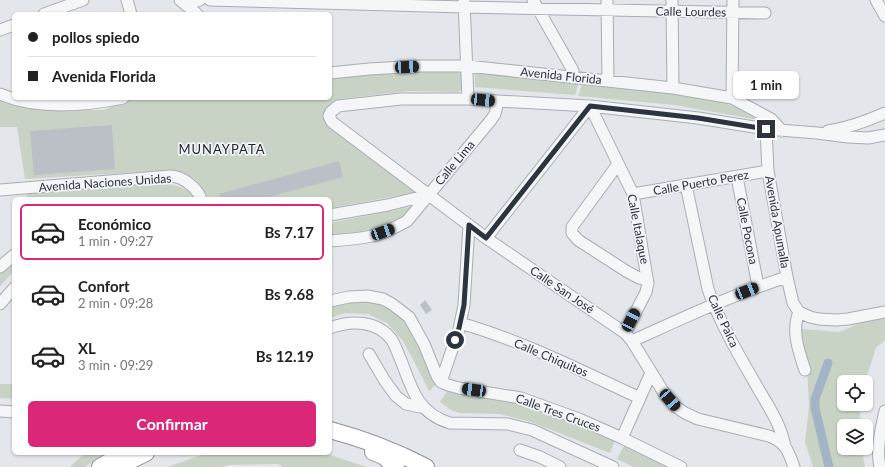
<!DOCTYPE html>
<html lang="es">
<head>
<meta charset="utf-8">
<style>
	body { margin:0; font-family:Lato,sans-serif; background:#f2f2f2; color:#222; height:100vh; display:flex; flex-direction:column; font-size:15px; white-space:nowrap }
	* { box-sizing:border-box; margin:0 }
	p { font-size:13px; color:#767676 }
	.icon { flex:none; width:22px; height:22px; fill:none; stroke:currentColor; stroke-width:2; stroke-linecap:round; stroke-linejoin:round }
	.map { position:relative; flex:1; overflow:hidden }
	.sheet { position:absolute; left:12px; top:197px; width:320px; height:258px; display:flex; flex-direction:column; background:#fff; border-radius:6px; box-shadow:0 1px 3px #0004 }
	.sheet>* { flex:none }
	.hud { position:absolute; left:12px; top:12px; width:320px; height:88px; border-radius:6px; box-shadow:0 1px 3px #0004; display:grid; align-content:center; height:88px; padding:0 16px; background:#fff }
	.controls { position:absolute; left:837px; top:375px; display:grid; gap:8px }
	.controls a { display:grid; place-items:center; width:36px; height:36px; border-radius:6px; background:#fff; box-shadow:0 1px 3px #0004; font-size:20px }
	.end { position:absolute; width:18px; height:18px; margin:-9px; border:5px solid #2c3440; background:#fff; box-shadow:0 0 0 2px #fff }
	.from { border-radius:50% }
	.bubble { position:absolute; height:28px; border-radius:6px; background:#fff; box-shadow:0 1px 3px #0004; font-size:13px; font-weight:700; line-height:28px; text-align:center }
	.car { position:absolute; width:12px; height:24px; margin:-12px -6px; border-radius:5px; box-shadow:0 0 3px 1px #0007; background:linear-gradient(#222 24%,#8ab4d8 0 40%,#222 0 76%,#8ab4d8 0 86%,#222 0) }
	.hud b { display:flex; align-items:center; gap:14px; height:38px; font-size:15px }
	.hud b+b { border-top:1px solid #e0e0e0 }
	.hud i { width:10px; height:10px; background:#222 }
	ul { padding:7px 0 0; list-style:none }
	li { display:flex; align-items:center; gap:12px; height:56px; margin:0 8px 6px; padding:0 8px; border:2px solid transparent; border-radius:6px }
	li div { flex:1 }
	li b { display:block; font-size:15px }
	li em { font-style:normal; font-weight:700 }
	li.current { border-color:#db2777 }
	li>.icon { width:36px; height:36px; stroke-width:1.5 }
	.action { display:flex; gap:8px; margin-top:auto; padding:8px 16px }
	.action a { flex:1; height:46px; border-radius:6px; background:#db2777; color:#fff; font-size:16px; font-weight:700; line-height:46px; text-align:center }
	.map>svg:first-child { display:block }
	.green { fill:#c9d3c5 }
	.lines { fill:none; stroke-linecap:round; stroke-linejoin:round }
	.canal { stroke:#a2b4c6; stroke-width:9 }
	.building { fill:#bbbfc6 }
	.minor-casing { stroke:#a8adb4; stroke-width:13 }
	.highway-casing { stroke:#8c949f; stroke-width:18 }
	.minor { stroke:#f5f6f8; stroke-width:11 }
	.highway { stroke:#fff; stroke-width:16 }
	.route { stroke:#2c3440; stroke-width:5 }
	.labels { text-anchor:middle; stroke-width:3.5; stroke-linejoin:round; paint-order:stroke }
	.street-label { font-size:12px; fill:#2c3440; stroke:#f2f4f7 }
	.neighbourhood-label { font-size:13px; letter-spacing:1px; fill:#1e2531; stroke:#f2f4f7 }
</style>
</head>
<body>
<div class="map">
<svg width="885" height="467" viewBox="0 0 885 467">
	<rect width="100%" height="100%" fill="#e3e6ea"/>
	<!-- green -->
	<path class="green" d="M461,70C462,73 463,87 461,90C460,91 459,91 458,92L410,91L339,99C331,102 328,104 327,113L422,196L402,195L330,208V199H208C199,180 194,176 174,170L25,179L17,127H0V99L59,110H104L131,98H330V76L396,71Z
		M475,73L579,82L575,95L475,87Z
		M582,85L671,92L719,101L733,106L764,121L675,105L578,96Z
		M167,184C180,186 187,188 195,199H27L26,192Z
		M415,206L403,222L363,233L330,236V223Z
		M14,261V271L0,286V271Z
		M374,294L412,316L439,381L429,391L417,367L403,341L387,323L368,314L345,313L330,318V300Z
		M885,315V340L876,348L865,382H844V404H861L859,426H844V448H861L865,467H813L805,442L809,406L807,368L801,329L839,332L877,316Z
		M0,384H14V399L0,398Z
		M451,385L522,401L617,435L610,453L531,422L500,414L460,413L451,410L440,402Z
		M626,442L666,467H634L617,459Z
		M85,453H108L92,462L85,467H70Z
		M208,453H324L367,467H283L278,464L228,465L222,467H167Z"/>
	<g class="lines">
		<!-- canal -->
		<path class="canal" d="M828,363L815,399V408L829,467"/>
	</g>
	<!-- building -->
	<path class="building" d="M112,125L115,169L34,175L30,131Z
		M339,161L343,177L261,199H221L219,194Z
		M425,300L432,310L426,314L420,305Z"/>
	<g class="lines">
		<!-- minor casing -->
		<g class="minor-casing">
			<path id="minor" d="M127,0L131,14
				M180,0L197,14
				M210,0L464,7L765,13
				M533,0L571,67L573,71V78
				M607,0L608,81
				M672,0L673,88
				M876,0L885,16
				M464,1L468,99
				M186,5L200,0
				M44,14L83,0
				M0,30L14,25
				M330,73L369,69L420,66H467L673,88L732,98L771,119L782,131
				M0,94C38,110 84,106 123,98
				M732,98L733,0
				M766,129L768,171L787,277L793,303L799,312L810,317L819,319L836,320L848,319L885,312
				M828,131C848,128 867,121 885,113
				M618,164L572,227V233L578,240L626,271L639,278L647,279
				M737,177L758,286
				M686,185L708,289C719,321 738,354 755,383C766,403 781,423 785,447
				M0,190L170,176C173,176 177,177 180,178C189,182 198,190 201,199
				M633,194L768,171
				M330,215L388,205L428,195
				M486,238L590,106L633,194L646,272L648,283L646,292L625,333
				M330,241C344,240 358,239 372,236C384,234 396,227 407,221L491,120L495,114L498,101
				M0,267L14,255
				M330,301L349,297L367,296L383,299L392,304L409,317L424,344L437,376L441,382L448,385L459,388L521,398L579,419L622,438L681,467
				M0,304L14,288
				M799,312C791,331 799,352 805,370
				M460,323C523,341 581,371 640,398
				M330,328C351,320 377,320 392,340C396,347 399,356 402,363C412,390 419,414 450,423L508,424L532,430L613,467
				M632,341C683,318 734,294 787,277
				M369,354L385,381L396,396L406,404L420,407L423,406
				M441,382L459,329L464,305L469,225
				M0,411L14,412
				M622,438L651,373
				M520,450L540,457L560,467
				M794,467C788,450 786,443 769,436L698,419L685,413L676,407L664,393L632,341L625,333L486,238L332,122L329,116L331,112L338,106L401,99H468L498,101L590,106L698,118L766,129L817,133L848,137L868,138L885,135
				M880,467C876,449 881,429 885,411"/>
		</g>
		<!-- highway casing -->
		<g class="highway-casing">
			<path id="highway" d="M330,430C364,439 395,451 426,467
				M373,452L383,456L396,467
				M100,467L125,453
				M117,467L146,453"/>
		</g>
		<!-- minor -->
		<use href="#minor" class="minor"/>
		<!-- highway -->
		<use href="#highway" class="highway"/>
	</g>
	<g class="lines">
		<!-- route -->
		<path class="route" d="M455,340L459,328L464,305L469,225L486,238L590,106L698,118L766,129"/>
	</g>
	<g class="labels">
		<!-- street labels -->
		<g class="street-label">
			<text transform="translate(691 12) rotate(1)" y="4">Calle Lourdes</text>
			<text transform="translate(561 76) rotate(6)" y="4">Avenida Florida</text>
			<text transform="translate(455 163) rotate(-50)" y="4">Calle Lima</text>
			<text transform="translate(105 183) rotate(-4)" y="4">Avenida Naciones Unidas</text>
			<text transform="translate(701 183) rotate(-10)" y="4">Calle Puerto Perez</text>
			<text transform="translate(777 222) rotate(80)" y="4">Avenida Apumalla</text>
			<text transform="translate(638 229) rotate(79)" y="4">Calle Italaque</text>
			<text transform="translate(747 231) rotate(79)" y="4">Calle Pocona</text>
			<text transform="translate(562 290) rotate(34)" y="4">Calle San José</text>
			<text transform="translate(723 321) rotate(65)" y="4">Calle Palca</text>
			<text transform="translate(551 358) rotate(23)" y="4">Calle Chiquitos</text>
			<text transform="translate(558 413) rotate(20)" y="4">Calle Tres Cruces</text>
		</g>
		<!-- neighbourhood labels -->
		<g class="neighbourhood-label">
			<text x="222" y="154">MUNAYPATA</text>
		</g>
	</g>
</svg>
<div class="controls">
<a><svg class="icon" aria-label="locate" viewBox="0 0 24 24"><circle cx="12" cy="12" r="6"/><path d="M12 2v4M12 18v4M2 12h4M18 12h4"/></svg></a>
<a><svg class="icon" aria-label="layers" viewBox="0 0 24 24"><path d="M12 4l9 5-9 5-9-5zM3 14l9 5 9-5"/></svg></a>
</div>
<i class="end from" style="left:455px;top:340px"></i>
<i class="end" style="left:766px;top:129px"></i>
<div class="bubble" style="left:733px;top:71px;width:66px">1 min</div>
<i class="car" style="left:407px;top:67px;rotate:87deg"></i>
<i class="car" style="left:483px;top:100px;rotate:95deg"></i>
<i class="car" style="left:383px;top:232px;rotate:70deg"></i>
<i class="car" style="left:747px;top:291px;rotate:68deg"></i>
<i class="car" style="left:631px;top:320px;rotate:27deg"></i>
<i class="car" style="left:474px;top:390px;rotate:278deg"></i>
<i class="car" style="left:670px;top:400px;rotate:139deg"></i>
<div class="hud">
<b><i class="from"></i>pollos spiedo</b>
<b><i></i>Avenida Florida</b>
</div>
<section class="sheet">
<ul>
<li class="current"><svg class="icon" aria-label="car" viewBox="0 0 24 24"><path d="M5 17H2v-5l4-1 3-4h7l3 4 3 1v5h-3M9 17h6M6 11h13"/><circle cx="7" cy="17" r="2"/><circle cx="17" cy="17" r="2"/></svg><div><b>Económico</b><p>1 min · 09:27</p></div><em>Bs 7.17</em></li>
<li><svg class="icon" aria-label="car" viewBox="0 0 24 24"><path d="M5 17H2v-5l4-1 3-4h7l3 4 3 1v5h-3M9 17h6M6 11h13"/><circle cx="7" cy="17" r="2"/><circle cx="17" cy="17" r="2"/></svg><div><b>Confort</b><p>2 min · 09:28</p></div><em>Bs 9.68</em></li>
<li><svg class="icon" aria-label="car" viewBox="0 0 24 24"><path d="M5 17H2v-5l4-1 3-4h7l3 4 3 1v5h-3M9 17h6M6 11h13"/><circle cx="7" cy="17" r="2"/><circle cx="17" cy="17" r="2"/></svg><div><b>XL</b><p>3 min · 09:29</p></div><em>Bs 12.19</em></li>
</ul>
<div class="action"><a>Confirmar</a></div>
</section>
</div>
</body>
</html>
